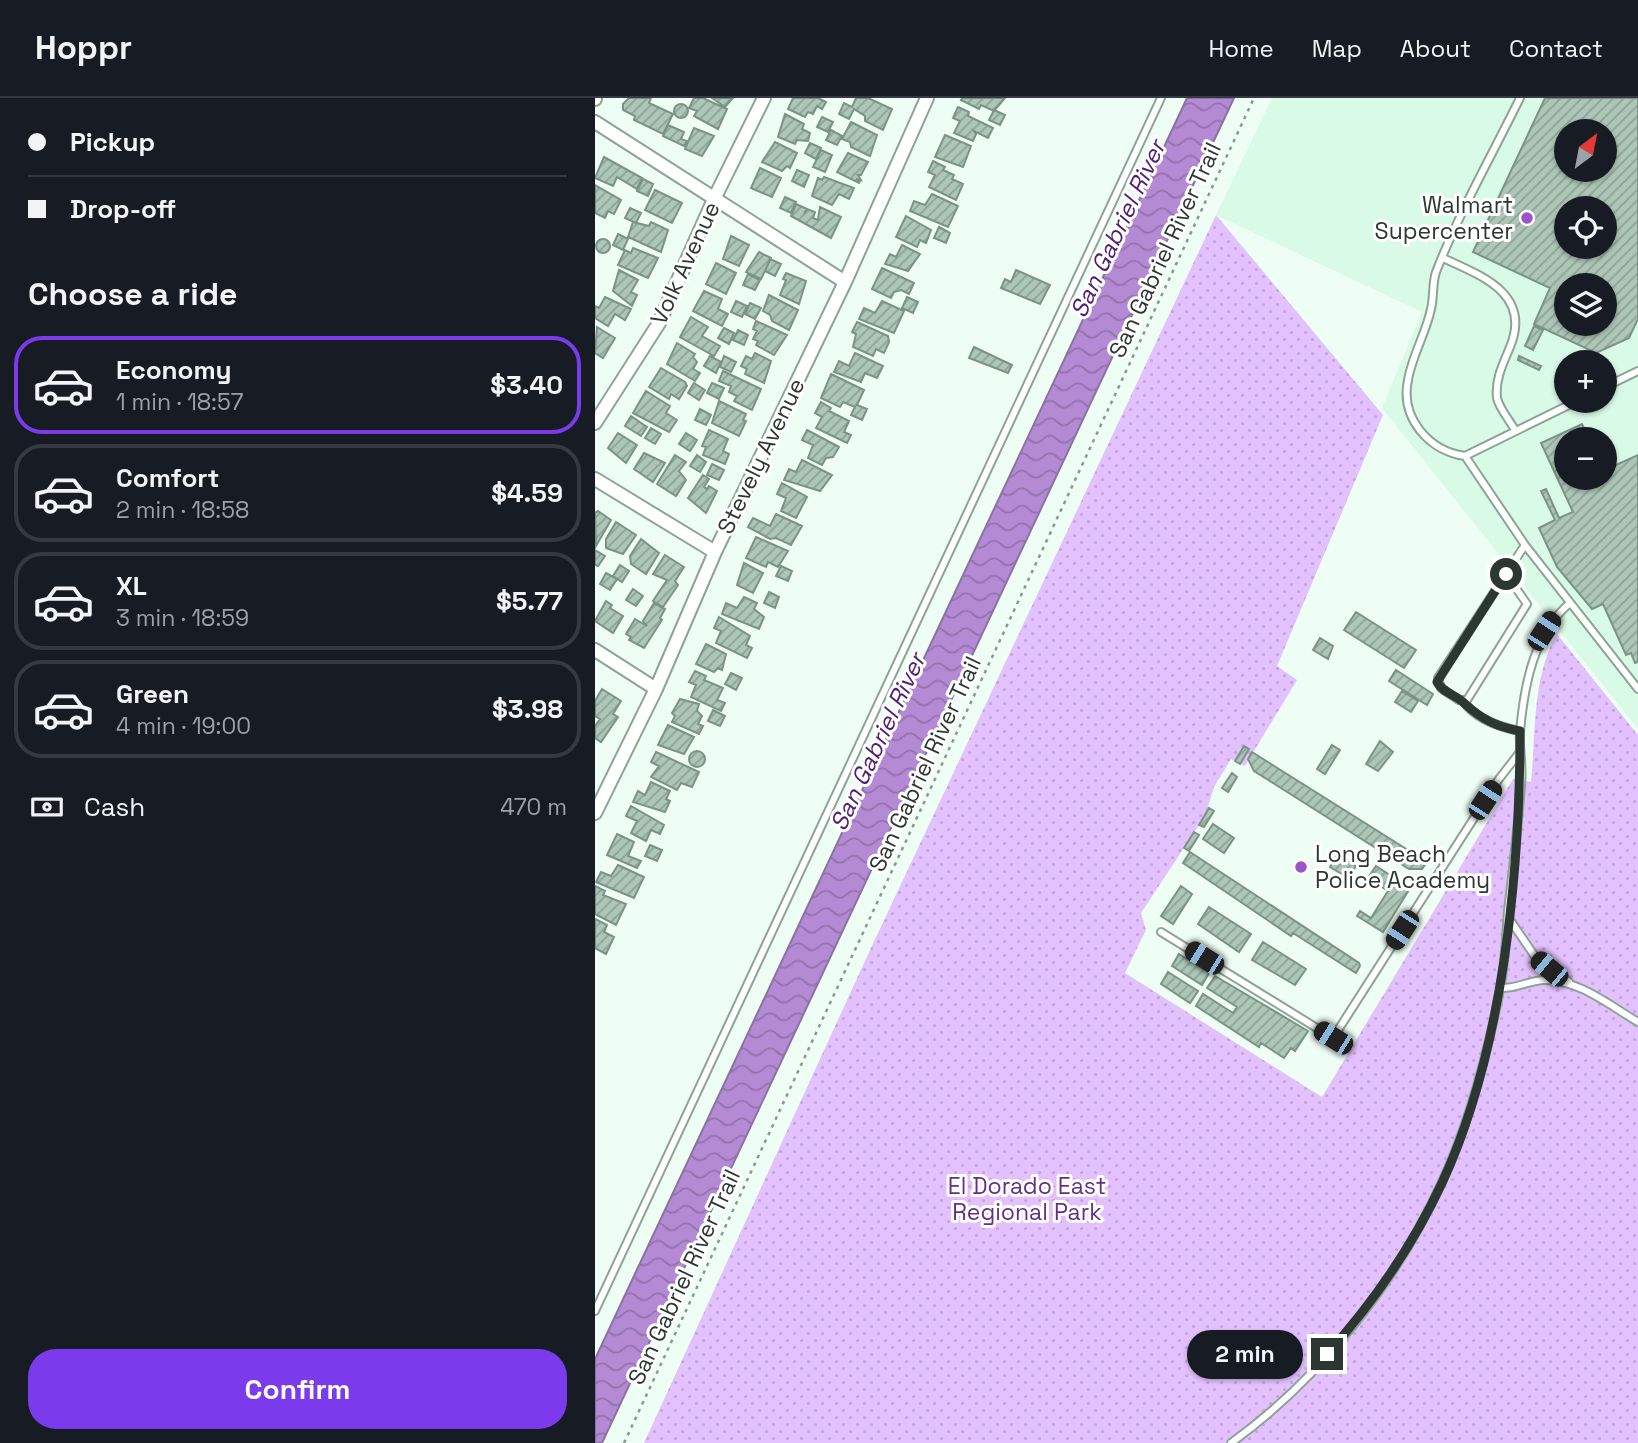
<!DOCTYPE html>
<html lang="en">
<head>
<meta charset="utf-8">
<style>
	body { margin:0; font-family:"Space Grotesk",sans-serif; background:#20242c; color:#f1f3f6; height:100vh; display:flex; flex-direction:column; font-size:26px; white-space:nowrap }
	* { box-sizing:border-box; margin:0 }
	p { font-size:23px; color:#9ea1a6 }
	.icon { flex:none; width:38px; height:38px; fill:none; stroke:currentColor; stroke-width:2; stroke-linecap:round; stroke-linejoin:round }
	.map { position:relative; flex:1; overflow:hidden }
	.side { display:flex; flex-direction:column; background:#171b24; width:595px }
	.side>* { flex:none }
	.guide { display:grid; align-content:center; height:154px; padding:0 28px; background:#171b24 }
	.needle { width:46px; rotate:32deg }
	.buttons { position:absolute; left:959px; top:21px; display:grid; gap:14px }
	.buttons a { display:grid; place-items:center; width:63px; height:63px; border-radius:50%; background:#171b24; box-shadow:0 2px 5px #0004; font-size:35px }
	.end { position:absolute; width:32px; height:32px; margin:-16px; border:9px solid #2d3731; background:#fff; box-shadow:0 0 0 4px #fff }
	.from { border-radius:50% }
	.bubble { position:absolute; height:49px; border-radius:24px; background:#171b24; box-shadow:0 2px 5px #0004; font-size:23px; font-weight:800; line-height:49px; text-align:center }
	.car { position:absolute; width:21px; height:42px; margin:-21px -10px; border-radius:9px; box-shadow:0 0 5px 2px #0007; background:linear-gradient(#222 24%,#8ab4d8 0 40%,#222 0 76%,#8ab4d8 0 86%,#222 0) }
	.guide b { display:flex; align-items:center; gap:24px; height:66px; font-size:26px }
	.guide b+b { border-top:2px solid #363941 }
	.guide i { width:18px; height:18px; background:#f1f3f6 }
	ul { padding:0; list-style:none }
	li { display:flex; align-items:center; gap:21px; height:98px; margin:0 14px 10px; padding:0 14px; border:4px solid #363941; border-radius:28px }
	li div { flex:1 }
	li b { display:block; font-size:26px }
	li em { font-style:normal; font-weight:800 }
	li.on { border-color:#7c3aed }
	li>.icon { width:63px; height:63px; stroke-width:1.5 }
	h2 { padding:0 28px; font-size:32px; line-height:84px }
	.pay { display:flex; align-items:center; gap:18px; height:77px; padding:0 28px; font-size:26px }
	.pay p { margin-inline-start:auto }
	.primary-button { display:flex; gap:14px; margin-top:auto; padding:14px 28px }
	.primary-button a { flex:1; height:80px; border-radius:28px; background:#7c3aed; color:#fff; font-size:28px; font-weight:800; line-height:80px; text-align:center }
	header { display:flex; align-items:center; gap:42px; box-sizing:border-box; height:98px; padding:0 35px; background:#171b24; border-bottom:2px solid #363941 }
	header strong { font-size:33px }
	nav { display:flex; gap:38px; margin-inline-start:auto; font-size:24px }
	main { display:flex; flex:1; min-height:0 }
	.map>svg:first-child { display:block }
	.built { fill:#d8fae6; fill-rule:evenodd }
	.park { fill:url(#park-dots) }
	.water { fill:url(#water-waves); stroke:#8c71a3; stroke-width:2 }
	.building { fill:url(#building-hatch); stroke:#7b9385; stroke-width:2; fill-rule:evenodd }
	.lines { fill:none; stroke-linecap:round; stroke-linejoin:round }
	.service-casing { stroke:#8ca496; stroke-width:10 }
	.minor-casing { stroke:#8ca496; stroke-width:16 }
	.path { stroke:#8b9790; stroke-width:2.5; stroke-dasharray:3.5 5; stroke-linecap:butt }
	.service { stroke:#fff; stroke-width:6 }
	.minor { stroke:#fff; stroke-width:12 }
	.route { stroke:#2d3731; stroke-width:9 }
	.poi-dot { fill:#9a55c9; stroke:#fff; stroke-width:2.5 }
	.labels { text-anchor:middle; stroke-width:6; stroke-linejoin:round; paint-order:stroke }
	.poi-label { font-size:23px; fill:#2d3731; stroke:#fff; text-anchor:end }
	.street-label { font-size:23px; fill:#2d3731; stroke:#fff }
	.park-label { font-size:23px; fill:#642f87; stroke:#fff }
	.water-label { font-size:24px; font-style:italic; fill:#531c74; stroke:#fff }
</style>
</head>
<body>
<header>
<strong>Hoppr</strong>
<nav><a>Home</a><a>Map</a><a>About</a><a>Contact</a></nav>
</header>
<main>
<section class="side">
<div class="guide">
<b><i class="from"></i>Pickup</b>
<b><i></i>Drop-off</b>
</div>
<h2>Choose a ride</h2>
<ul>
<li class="on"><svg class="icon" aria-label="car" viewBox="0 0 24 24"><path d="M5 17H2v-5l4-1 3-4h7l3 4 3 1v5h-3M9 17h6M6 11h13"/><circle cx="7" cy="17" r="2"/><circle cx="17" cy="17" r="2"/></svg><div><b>Economy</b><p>1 min · 18:57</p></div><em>$3.40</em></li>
<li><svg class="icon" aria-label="car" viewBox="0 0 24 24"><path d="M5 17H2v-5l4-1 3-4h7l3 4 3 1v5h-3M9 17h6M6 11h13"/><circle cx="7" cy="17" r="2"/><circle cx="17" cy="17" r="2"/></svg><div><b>Comfort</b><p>2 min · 18:58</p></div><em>$4.59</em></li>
<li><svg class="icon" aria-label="car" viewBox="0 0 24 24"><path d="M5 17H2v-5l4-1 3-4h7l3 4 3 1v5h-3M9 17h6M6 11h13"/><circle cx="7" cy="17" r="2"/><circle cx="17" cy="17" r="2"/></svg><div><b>XL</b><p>3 min · 18:59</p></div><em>$5.77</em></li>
<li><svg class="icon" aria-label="car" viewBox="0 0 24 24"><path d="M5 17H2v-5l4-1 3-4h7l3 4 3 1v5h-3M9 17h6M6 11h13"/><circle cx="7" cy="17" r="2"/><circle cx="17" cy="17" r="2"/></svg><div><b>Green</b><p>4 min · 19:00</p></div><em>$3.98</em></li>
</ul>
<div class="pay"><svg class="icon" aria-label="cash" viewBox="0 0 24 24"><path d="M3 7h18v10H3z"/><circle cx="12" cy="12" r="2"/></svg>Cash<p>470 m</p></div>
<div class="primary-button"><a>Confirm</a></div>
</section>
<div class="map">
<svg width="1043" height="1345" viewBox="0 0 1043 1345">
	<defs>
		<pattern id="park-dots" width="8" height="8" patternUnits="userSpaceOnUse" patternTransform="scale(1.75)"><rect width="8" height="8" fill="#e3c1fe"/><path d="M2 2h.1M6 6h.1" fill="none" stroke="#c3a6da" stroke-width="1.8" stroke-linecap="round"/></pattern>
		<pattern id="water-waves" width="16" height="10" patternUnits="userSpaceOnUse" patternTransform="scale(1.75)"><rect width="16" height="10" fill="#b48ad4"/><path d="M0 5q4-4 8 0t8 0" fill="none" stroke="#9372ad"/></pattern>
		<pattern id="building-hatch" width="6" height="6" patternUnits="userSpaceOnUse" patternTransform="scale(1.75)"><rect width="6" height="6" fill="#adc6b7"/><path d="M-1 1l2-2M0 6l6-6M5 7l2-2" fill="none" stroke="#8da295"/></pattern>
	</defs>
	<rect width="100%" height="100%" fill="#effef5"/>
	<!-- built -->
	<path class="built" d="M677,0H1043V631L787,310L827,214L621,117ZM971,33H1010V72H971ZM971,110H1010V149H971ZM971,187H1010V226H971ZM971,264H1010V303H971ZM971,341H1010V380H971Z"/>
	<!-- park -->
	<path class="park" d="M621,117L788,317L682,568L702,582L650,668L636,661L619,689L610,718L546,815L551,832L530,875L727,999L918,681L936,684C941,636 937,578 962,536L1043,637V1345H49L275,852Z"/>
	<!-- water -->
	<path class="water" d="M592,0H639L7,1345H0V1261Z"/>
	<!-- building -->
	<path class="building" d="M34,0H56L54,5L78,16L68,36L39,22L40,18L28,12V6Z
		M99,0H108L132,11L123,31L99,18L102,13L94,10Z
		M117,0H138L130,9Z
		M198,0H223L231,4L227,11L222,8L218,16L213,14L210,19L193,11Z
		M261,0H273L297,11L288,32L270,23V18L259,11L254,21L244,16L249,5L257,9Z
		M367,0H410L399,13L386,7L384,11L366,2Z
		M950,0H1043V221L1034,240L1001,255L939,226L955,190L878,154ZM971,33H1010V72H971ZM971,110H1010V149H971ZM971,187H1010V226H971Z
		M79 13a7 7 0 1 1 14 0a7 7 0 1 1-14 0Z
		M363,9L374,14L373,18L398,30L393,40L379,33L381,36L378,43L359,35L365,23L358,20Z
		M399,12L410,17L405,27L394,22Z
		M190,16L209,26L207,31L215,35L213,43L202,42L200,46L183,39Z
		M227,19L238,24L233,34L222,29Z
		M256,24L282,37L275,58L256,49L255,44L247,41Z
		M73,27L89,34L86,41L92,43L89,48L68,38Z
		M99,30L119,38L107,58L90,51Z
		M236,32L247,38L242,47L231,42Z
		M350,37L376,48L368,69L340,59Z
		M180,44L202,55L195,70L192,68L187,73L167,64Z
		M215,45L226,50L221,61L210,55Z
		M226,52L237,57L230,74L218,69Z
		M253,55L273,64L266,77H263L266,82L261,81L265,83L264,85L242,74Z
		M9,59L47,80L42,91L22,79L18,88L0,80Z
		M338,63L350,69L348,72L359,77L357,81L368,86L361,102L334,89L340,77L333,74Z
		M165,70L186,80L177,99L156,90Z
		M202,72L214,77L209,89L197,83Z
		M229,79L259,90L254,101L244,96L237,107L217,98L223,80L227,82Z
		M48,81L58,86L53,98L42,93Z
		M0,87L26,102L19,116L13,113L10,120L0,115Z
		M60,92L87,105L77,125L50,112Z
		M337,96L363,108L353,129L315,113L319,103L330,107Z
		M190,99L201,104L196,115L185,110Z
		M201,106L212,111L209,116L212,111L220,114L218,120L223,122L225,109L246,119L236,140L196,118Z
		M35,110L46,115L41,125L30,120Z
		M311,118L336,132L331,145L325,142L322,149L301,139Z
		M38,124L54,128L56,124L73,132L66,154L33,139Z
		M344,129L355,135L351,145L339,140Z
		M23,136L33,141L28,152L18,147Z
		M136,138L154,147L144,168L128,161Z
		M1 148a7 7 0 1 1 14 0a7 7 0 1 1-14 0Z
		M307,147L325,156L313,173L290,166L295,156L301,159Z
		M38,150L63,160L53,180L23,167L30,152L36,155Z
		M164,154L176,160L166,181L151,174Z
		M175,161L186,166L180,178L170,173Z
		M121,165L141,175L131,196L111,186Z
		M287,170L319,185L314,196L306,192L299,194L296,200L277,191Z
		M24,172L43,182L36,194L42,197L37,208L18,193Z
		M421,172L455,187L445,206L406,190L410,181L416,184Z
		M191,175L211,183L204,206L185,197L191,182L188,181Z
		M153,176L165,182L160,192L148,187Z
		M109,193L127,201L123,211L133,216L127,228L98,213Z
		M174,197L203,212L194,232L177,223L175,217L168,213Z
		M10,199L36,211L30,222L20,216L13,228L0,220V208L4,210Z
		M312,199L323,204L318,215L307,210Z
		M141,203L152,208L147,219L136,214Z
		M287,203L309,213L299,235L264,221L269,210L280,215Z
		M155,205L166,210L160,221L150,216Z
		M96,219L113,229L107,238L125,248L119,258L85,239Z
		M161,223L192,237L179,257L161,247L163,243L158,241L162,233L158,231Z
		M262,224L293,238L294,244L289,255L281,251L278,258L258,249L261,236L257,234Z
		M939,228L948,232L938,252L930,248Z
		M2,229L20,240L8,260L0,255Z
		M129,230L139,235L134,246L123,240Z
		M143,232L153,237L149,247L138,242Z
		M82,245L100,256L98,259L102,264L98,271L105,275L100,283L72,266Z
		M379,249L417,267L413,275L374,260Z
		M160,255L176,263L169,285L150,276L152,271L146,268L151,258L157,261Z
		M260,255L288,268L282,280L270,275L266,284L239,274L244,263L254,268Z
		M115,258L126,264L121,275L109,268Z
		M129,258L141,264L136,274L125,269Z
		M924,258L946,268L944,272L923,262Z
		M66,270L90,284L92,288L84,301L76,296L74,301L54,289Z
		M128,273L166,291L157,312L139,303L142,298L134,294L136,288L124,283Z
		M236,276L269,292L262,307L272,311L267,322L256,317L260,309L248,304L245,309L226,300Z
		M99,285L110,292L104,302L93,295Z
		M117,285L129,290L124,301L112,295Z
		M51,293L75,308L71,315L82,322L74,334L38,315Z
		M124,303L151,316L148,322L151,323L144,338L117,325Z
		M226,304L236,310L234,313L254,323L249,334L256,337L252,345L221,330L227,319L220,315Z
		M105,311L116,317L111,327L100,322Z
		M36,318L52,329L46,338L30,328Z
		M987,326L994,341H971V380H1010V372L1043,357V564L1040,565L1036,555L1031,557L1008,506L997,511L962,469L944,430L960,422L946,393L951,391L964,420L978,414L946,345Z
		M56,330L66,336L60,346L50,340Z
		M114,332L133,341L128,353L134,356L130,366L108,357L111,349L107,348Z
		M212,332L244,349L238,359L231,360L227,367L213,360L218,347L207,342Z
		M23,335L42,347L31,365L13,350Z
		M91,335L102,342L95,353L84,346Z
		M49,355L70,365L58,384L39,371Z
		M80,357L91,364L84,373L91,382L81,398L62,386Z
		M102,357L111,364L105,374L95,368Z
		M207,362L237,377L225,393L189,382L194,371L201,374Z
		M117,366L129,372L124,382L112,377Z
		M108,377L114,381L109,389L112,391L114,388L122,393L111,415L93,400Z
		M187,385L212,399L201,420L186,413L191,400L182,396Z
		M3,413L16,422L1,448L0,415Z
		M181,416L207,428L196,447L181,440L175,441L153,429L158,420L175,428Z
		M21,424L41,437L28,456L11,450V441Z
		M161,439L193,453L183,469L173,464L171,469L151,460Z
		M46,441L64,455L51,476L36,466L35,458Z
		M0,452L10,458L3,468L0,467Z
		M70,457L89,469L80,483L83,487L68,509L58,503L72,482L58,476Z
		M149,465L168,475L158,495L142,487Z
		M25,467L34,473L27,484L18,478Z
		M186,468L197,473L193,483L181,478Z
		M11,475L22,481L15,492L5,486Z
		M38,491L48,498L41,508L31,502Z
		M174,494L184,499L180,510L169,505Z
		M149,499L162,505L159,511L169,519L164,531L127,516L131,505L142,510Z
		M11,503L17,507L15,510L28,518L18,535L0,523Z
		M59,505L70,511L65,520L67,522L49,550L34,542L36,539L31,536L40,521L52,528L48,523Z
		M761,514L821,552L809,570L749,532Z
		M124,519L155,538L151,547L157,550L152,560L121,545L126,533L119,530Z
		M725,540L738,548L733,561L718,552Z
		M111,546L131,556L127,572L123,570L119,574L101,566Z
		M801,572L838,596L832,607L794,583Z
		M100,573L111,578L109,582L128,590L122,602L130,605L126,613L96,599L101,587L94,584Z
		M136,575L147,580L141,592L130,586Z
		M7,591L26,603L18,616L23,619L6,644L0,640V628L5,621L0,618V603Z
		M807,593L823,603L816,614L800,604Z
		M85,601L104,606L102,613L107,618L103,626L108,628L104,636L77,624L80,618L77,615Z
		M118,612L130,618L125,628L113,623Z
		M73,627L99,639L89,656L63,647Z
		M785,643L798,654L783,673L771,666Z
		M737,647L745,652L730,676L722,671Z
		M649,648L654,651L645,666L640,663Z
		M94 661a8 8 0 1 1 16 0a8 8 0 1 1-16 0Z
		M61,654L104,674L97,689L86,685L82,692L56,679L64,668L56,664Z
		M657,654L832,764L827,771H814L659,673L653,661Z
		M637,675L642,679L633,694L627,690Z
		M56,684L75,693L71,701L75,703L70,714L38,704L43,693L50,697Z
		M36,708L69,727L65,736L56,732L51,743L36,735L42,723L31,718Z
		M614,710L619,713L609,729L604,727Z
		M618,726L639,740L629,755L608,741Z
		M599,734L604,737L594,753L589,750Z
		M22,736L39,744L33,758L46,763L42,770L12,757Z
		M55,747L67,752L62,763L50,758Z
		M595,754L764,865L765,868L761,875L698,835L696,838L588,765Z
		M742,757L761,768L753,780L735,769Z
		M23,767L49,779L39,800L1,784L6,774L16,778Z
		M781,768L815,790L788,834L762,818L765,813L776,820L793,793L773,780Z
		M0,788L10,793L8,797L31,806L21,827L0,816Z
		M586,788L597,796L578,826L566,818Z
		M614,809L656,836L644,854L603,826Z
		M0,821L12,827L9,834L19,839L11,856L0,850Z
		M668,844L711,871L700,887L657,862Z
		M584,856L614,875L607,887L577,868Z
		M573,874L603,893L595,905L566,886Z
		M620,878L713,933L700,953L696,950L689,960L666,945L664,949L601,908L608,896L638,915L642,909L612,890Z"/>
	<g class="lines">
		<!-- service casing -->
		<g class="service-casing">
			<path id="service" d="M925,0C897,57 864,115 841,174C837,186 839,199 836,211C831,235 817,258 813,282C805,320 834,353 870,358L982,303
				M848,160C887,178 937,196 915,249C908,266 900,281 902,300C904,310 915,323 920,332
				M1010,289L1043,273
				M870,358L930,447L1043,591
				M911,476L932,506L872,602H864L846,590L843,580L930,447
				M868,603C881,621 904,629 925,633
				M913,819L941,860L974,884
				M566,834L738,940L904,681L925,654
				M905,890C921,891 933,883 948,882C983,881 1014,907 1043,924
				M0,1213L566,0
				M636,1345C725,1281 802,1183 847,1084C875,1024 892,957 905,892C910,866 911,839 913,813C918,771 923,729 926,687C928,669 924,651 925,634C929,587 939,535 975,505"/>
		</g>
		<!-- minor casing -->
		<g class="minor-casing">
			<path id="minor" d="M0,1V0
				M0,24L250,184
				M0,325L64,225L120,99L169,0
				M0,381L120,454
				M0,552L61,591
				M0,715L61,591L120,454L250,184L332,0"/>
		</g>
		<!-- path -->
		<path class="path" d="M29,1345L659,0"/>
		<!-- service -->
		<use href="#service" class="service"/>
		<!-- minor -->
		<use href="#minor" class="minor"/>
	</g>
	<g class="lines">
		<!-- route -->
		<path class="route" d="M732,1256C777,1206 818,1147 847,1085C908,954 925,776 925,633C902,629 886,621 869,605C861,597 848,595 842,584L911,476"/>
	</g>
	<!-- markers -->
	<g class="poi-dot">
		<circle cx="932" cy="120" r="7"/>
		<circle cx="706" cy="769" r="7"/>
	</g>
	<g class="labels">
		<!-- poi labels -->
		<g class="poi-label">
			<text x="918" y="115">Walmart<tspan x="918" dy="26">Supercenter</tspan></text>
			<text x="720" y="764" text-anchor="start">Long Beach<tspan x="720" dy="26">Police Academy</tspan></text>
		</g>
		<!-- street labels -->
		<g class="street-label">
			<text transform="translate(570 152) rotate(-65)" y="8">San Gabriel River Trail</text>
			<text transform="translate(90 165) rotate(-65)" y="8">Volk Avenue</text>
			<text transform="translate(166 358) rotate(-64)" y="8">Stevely Avenue</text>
			<text transform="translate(330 666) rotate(-65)" y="8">San Gabriel River Trail</text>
			<text transform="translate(89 1179) rotate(-65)" y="8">San Gabriel River Trail</text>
		</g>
		<!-- park labels -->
		<g class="park-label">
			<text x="432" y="1096">El Dorado East<tspan x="432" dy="26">Regional Park</tspan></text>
		</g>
		<!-- water labels -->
		<g class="water-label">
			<text transform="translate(523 131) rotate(-65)" y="8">San Gabriel River</text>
			<text transform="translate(283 644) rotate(-65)" y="8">San Gabriel River</text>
		</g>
	</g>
</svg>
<div class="buttons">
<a><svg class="needle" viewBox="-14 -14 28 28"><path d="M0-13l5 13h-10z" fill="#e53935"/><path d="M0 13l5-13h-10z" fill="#9ea1a6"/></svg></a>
<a><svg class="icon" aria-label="locate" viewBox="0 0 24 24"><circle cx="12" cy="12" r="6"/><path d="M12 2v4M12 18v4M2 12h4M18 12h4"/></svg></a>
<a><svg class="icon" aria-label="layers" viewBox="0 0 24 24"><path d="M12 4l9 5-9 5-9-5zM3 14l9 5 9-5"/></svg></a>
<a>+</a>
<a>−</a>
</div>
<i class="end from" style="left:911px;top:476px"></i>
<i class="end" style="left:732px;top:1256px"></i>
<div class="bubble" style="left:592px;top:1232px;width:116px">2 min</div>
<i class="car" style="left:949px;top:533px;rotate:33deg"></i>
<i class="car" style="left:890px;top:702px;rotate:33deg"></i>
<i class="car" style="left:807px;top:832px;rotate:213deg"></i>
<i class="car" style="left:609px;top:860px;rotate:302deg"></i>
<i class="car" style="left:954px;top:871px;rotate:310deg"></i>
<i class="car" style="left:738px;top:940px;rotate:302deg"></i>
</div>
</main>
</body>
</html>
